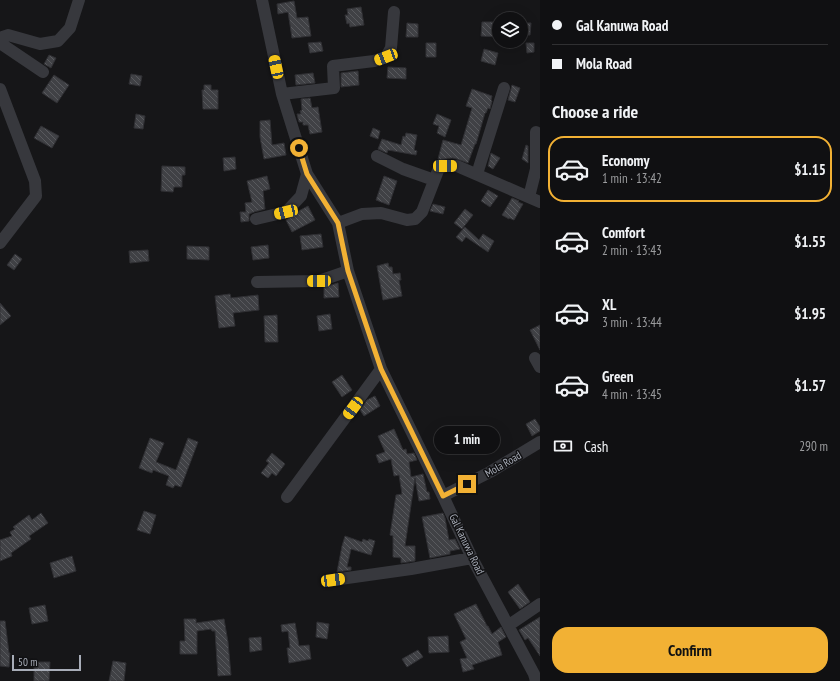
<!DOCTYPE html>
<html lang="en">
<head>
<meta charset="utf-8">
<style>
	body { margin:0; font-family:"PT Sans Narrow",sans-serif; background:#19191b; color:#f1f3f6; height:100vh; display:flex; flex-direction:column; font-size:15px; white-space:nowrap }
	* { box-sizing:border-box; margin:0 }
	p { font-size:13px; color:#9c9d9f }
	.icon { flex:none; width:22px; height:22px; fill:none; stroke:currentColor; stroke-width:2; stroke-linecap:round; stroke-linejoin:round }
	.map { position:relative; flex:1; overflow:hidden }
	.side { display:flex; flex-direction:column; background:#101012; width:300px }
	.side>* { flex:none }
	.guide { display:grid; align-content:center; height:88px; padding:0 12px; background:#101012 }
	.tools { position:absolute; left:492px; top:12px; display:grid; gap:8px }
	.tools a { display:grid; place-items:center; width:36px; height:36px; border-radius:50%; background:#101012; box-shadow:0 4px 16px #0002,0 0 0 1px #303032; font-size:20px }
	.scale { position:absolute; left:12px; bottom:10px; width:69px; box-sizing:border-box; padding-left:4px; border:2px solid #a8adb8; border-top:0; font-size:11px; line-height:14px; white-space:nowrap; color:#a8adb8; -webkit-text-stroke:3px #111113; paint-order:stroke }
	.end { position:absolute; width:18px; height:18px; margin:-9px; border:5px solid #f2b134; background:#111; box-shadow:0 0 0 2px #111 }
	.from { border-radius:50% }
	.bubble { position:absolute; height:28px; border-radius:14px; background:#101012; box-shadow:0 4px 16px #0002,0 0 0 1px #303032; font-size:13px; font-weight:700; line-height:28px; text-align:center }
	.car { position:absolute; width:12px; height:24px; margin:-12px -6px; border-radius:5px; box-shadow:0 0 3px 1px #0007; background:linear-gradient(#f5c518 24%,#345 0 40%,#f5c518 0 76%,#345 0 86%,#f5c518 0) }
	.guide b { display:flex; align-items:center; gap:14px; height:38px; font-size:15px }
	.guide b+b { border-top:1px solid #303032 }
	.guide i { width:10px; height:10px; background:#f1f3f6 }
	ul { padding:0; list-style:none }
	li { display:flex; align-items:center; gap:12px; height:66px; margin:0 8px 6px; padding:0 4px; border:2px solid transparent; border-radius:16px }
	li div { flex:1 }
	li b { display:block; font-size:15px }
	li em { font-style:normal; font-weight:700 }
	li.current { border-color:#f2b134 }
	li>.icon { width:36px; height:36px; stroke-width:1.5 }
	h2 { padding:0 12px; font-size:18px; line-height:48px }
	.pay { display:flex; align-items:center; gap:10px; height:44px; padding:0 12px; font-size:15px }
	.pay p { margin-inline-start:auto }
	.button { display:flex; gap:8px; margin-top:auto; padding:8px 12px }
	.button a { flex:1; height:46px; border-radius:16px; background:#f2b134; color:#111; font-size:16px; font-weight:700; line-height:46px; text-align:center }
	main { display:flex; flex:1; min-height:0 }
	.map>svg:first-child { display:block }
	.building { fill:url(#building-back-hatch); stroke:#303034 }
	.lines { fill:none; stroke-linecap:round; stroke-linejoin:round }
	.minor { stroke:#37383d; stroke-width:12 }
	.route { stroke:#f2b134; stroke-width:5 }
	.labels { text-anchor:middle; stroke-width:3; stroke-linejoin:round; paint-order:stroke }
	.street-label { font-size:11px; fill:#a8adb8; stroke:#111113 }
</style>
</head>
<body>
<main>
<div class="map">
<svg width="540" height="681" viewBox="0 0 540 681">
	<defs>
		<pattern id="building-back-hatch" width="6" height="6" patternUnits="userSpaceOnUse"><rect width="6" height="6" fill="#404145"/><path d="M-1 5l2 2M0 0l6 6M5-1l2 2" fill="none" stroke="#595a5e"/></pattern>
	</defs>
	<rect width="100%" height="100%" fill="#161618"/>
	<!-- building -->
	<path class="building" d="M294,1L297,18L308,17L311,36L292,38L288,12L278,14L277,4Z
		M361,7L364,25L350,27L349,23L347,24L345,15H348L347,9Z
		M482,22H499V37L481,36Z
		M407,23L418,24V37H406Z
		M521,23H531L530,35H521Z
		M321,42L323,51L310,53L308,43Z
		M426,43H436V57H426Z
		M526,43H534V52L527,53Z
		M484,49L498,53L495,65L481,61Z
		M49,55L56,58L51,68L44,64Z
		M388,67L406,68V79L387,78Z
		M358,71L359,85L341,87V73Z
		M313,73L315,83L296,85L295,75Z
		M131,74L142,76L140,86L129,84Z
		M54,75L69,85L57,103L42,93Z
		M204,85H211V90H218V109H203L202,90H204Z
		M512,85L520,88L515,102L508,100Z
		M472,89L492,96L491,100L492,101L490,109L488,108L486,113H485L476,144H475L468,163L457,159L452,158L440,160L438,159L443,140L461,145L472,108L466,106Z
		M310,98L312,108L318,107L322,132L310,134L308,125H303V122H299L297,114H301L300,111L302,110L301,99Z
		M136,114L145,116L143,129L134,128Z
		M437,114L451,120L445,137L437,133L439,126L433,124Z
		M270,120L272,145L284,143L286,155L264,159L260,137V121Z
		M41,126L59,136L52,148L34,138Z
		M373,128L380,131L378,139L370,136Z
		M406,133L417,135L414,150L417,151L416,155L388,150L387,153L378,149L382,139L401,145L403,136L405,137Z
		M526,145L528,146V163L522,159Z
		M491,153L500,158L493,169L488,166Z
		M235,157L236,169L224,171L223,158Z
		M162,166L185,167V175H182V187H174L173,192L161,191Z
		M267,176L270,189L263,191L265,209L254,212L249,214V221L241,222L240,212H246L245,203L252,202L247,181Z
		M384,176L397,181L389,205L376,200Z
		M488,190L498,196L490,207L481,201Z
		M512,198L519,201L518,202L523,204L514,220L509,218V219L502,215Z
		M433,204L445,207L443,214L430,211Z
		M308,206L315,220L292,232L286,220L291,217L295,213Z
		M465,209L473,215L462,229L454,223Z
		M465,227L479,240L483,234L494,241L488,252L466,237L462,242L456,237Z
		M321,234L323,247L302,250L300,236Z
		M268,245L269,258L253,260L251,247Z
		M187,246L209,247V260L187,259Z
		M148,250L149,261L130,263L129,251Z
		M15,254L22,259L14,270L7,265Z
		M388,263L389,267H392L393,274L400,273L401,280H399L402,296L383,300L377,266Z
		M338,283L339,297L324,298V287Z
		M230,294L231,298L258,295L259,310L233,313L235,326L219,328L215,296Z
		M0,303L11,316L0,325Z
		M330,314L332,329L319,331L317,316Z
		M277,315L278,342H265L264,316Z
		M540,325V350L530,330Z
		M342,375L352,390L342,397L332,382Z
		M375,396L380,406L364,416L360,410L367,400Z
		M535,419L540,427V431L532,436L526,424Z
		M394,429L403,450L406,449L407,454L414,453L417,460L409,462L411,477L423,474L427,492H429L430,499L419,501L415,478L405,546H415V561L401,563V558L393,557V536L390,535L396,495L402,494L399,475L394,476L391,459L379,463L376,455L385,452L378,436Z
		M150,438L164,443L156,462L176,470L188,438L198,442L181,487L175,485L173,488L166,485L169,476L153,470L152,473L139,468Z
		M272,453L285,464L276,476L272,473L268,478L261,473L269,463L266,461Z
		M144,511L156,515L150,534L137,530Z
		M41,513L48,523L29,536L31,539L11,553L12,556L0,561V540L12,536L10,532L15,529L13,527L29,515L32,520Z
		M443,513L445,518L449,540L455,539L460,549L450,551V554L430,558L422,517Z
		M345,536L362,542L363,539L368,541L369,539L375,541L371,555L351,549L347,567H351V570L337,572L342,546Z
		M72,556L76,571L54,578L50,563Z
		M518,584L530,602L520,609L508,592Z
		M476,604L487,626H488L492,634L501,627L506,637L498,642L502,655L472,665L474,669L463,672L460,659L467,658L460,642L466,639L454,614Z
		M45,605L48,621L32,624L29,608Z
		M540,617V656L528,638L525,640L519,630Z
		M184,619H196V623L224,619L228,642L231,675L218,676L215,631H212L211,629L197,631V654H180V641H185Z
		M0,621H5L9,653H10L9,667L0,666Z
		M317,622L329,624L327,639L316,637Z
		M295,623L299,646L309,645L311,659L289,663L287,648H290L288,631L282,632L281,625Z
		M448,636L449,652L429,653L428,637Z
		M261,637L262,650L250,652L249,638Z
		M418,650L423,657L407,667L402,659Z
		M113,661L126,663L124,681H109Z
		M34,662H50L49,681H34Z"/>
	<g class="lines">
		<!-- minor -->
		<path class="minor" d="M262,0L282,94L307,174L338,223L348,271L381,369L443,496L472,558L534,674L536,681
			M0,38L8,35L40,44L58,41L70,28L79,0
			M0,43L43,72
			M0,89L35,181L36,196L0,243
			M282,94L334,88L333,66L374,61L386,57L391,48L394,12
			M377,156L403,169L434,180
			M477,174L504,88
			M529,197L536,169V132
			M256,219L286,212L301,196L307,174
			M338,223L362,214L381,213L407,220L415,219L422,212L439,168L445,166H457L540,202
			M257,282L319,281L348,271
			M535,358L540,367
			M443,496L490,472L540,442
			M287,497L381,369
			M333,580L411,569L472,558
			M509,625L540,604"/>
	</g>
	<g class="lines">
		<!-- route -->
		<path class="route" d="M299,148L307,174L338,223L348,271L381,369L443,496L467,484"/>
	</g>
	<g class="labels">
		<!-- street labels -->
		<g class="street-label">
			<text transform="translate(503 464) rotate(-30)" y="4">Mola Road</text>
			<text transform="translate(467 544) rotate(64)" y="4">Gal Kanuwa Road</text>
		</g>
	</g>
</svg>
<div class="tools">
<a><svg class="icon" aria-label="layers" viewBox="0 0 24 24"><path d="M12 4l9 5-9 5-9-5zM3 14l9 5 9-5"/></svg></a>
</div>
<div class="scale">50 m</div>
<i class="end from" style="left:299px;top:148px"></i>
<i class="end" style="left:467px;top:484px"></i>
<div class="bubble" style="left:434px;top:426px;width:66px">1 min</div>
<i class="car" style="left:386px;top:57px;rotate:249deg"></i>
<i class="car" style="left:276px;top:67px;rotate:348deg"></i>
<i class="car" style="left:445px;top:166px;rotate:90deg"></i>
<i class="car" style="left:286px;top:212px;rotate:257deg"></i>
<i class="car" style="left:319px;top:281px;rotate:269deg"></i>
<i class="car" style="left:353px;top:408px;rotate:217deg"></i>
<i class="car" style="left:333px;top:580px;rotate:82deg"></i>
</div>
<section class="side">
<div class="guide">
<b><i class="from"></i>Gal Kanuwa Road</b>
<b><i></i>Mola Road</b>
</div>
<h2>Choose a ride</h2>
<ul>
<li class="current"><svg class="icon" aria-label="car" viewBox="0 0 24 24"><path d="M5 17H2v-5l4-1 3-4h7l3 4 3 1v5h-3M9 17h6M6 11h13"/><circle cx="7" cy="17" r="2"/><circle cx="17" cy="17" r="2"/></svg><div><b>Economy</b><p>1 min · 13:42</p></div><em>$1.15</em></li>
<li><svg class="icon" aria-label="car" viewBox="0 0 24 24"><path d="M5 17H2v-5l4-1 3-4h7l3 4 3 1v5h-3M9 17h6M6 11h13"/><circle cx="7" cy="17" r="2"/><circle cx="17" cy="17" r="2"/></svg><div><b>Comfort</b><p>2 min · 13:43</p></div><em>$1.55</em></li>
<li><svg class="icon" aria-label="car" viewBox="0 0 24 24"><path d="M5 17H2v-5l4-1 3-4h7l3 4 3 1v5h-3M9 17h6M6 11h13"/><circle cx="7" cy="17" r="2"/><circle cx="17" cy="17" r="2"/></svg><div><b>XL</b><p>3 min · 13:44</p></div><em>$1.95</em></li>
<li><svg class="icon" aria-label="car" viewBox="0 0 24 24"><path d="M5 17H2v-5l4-1 3-4h7l3 4 3 1v5h-3M9 17h6M6 11h13"/><circle cx="7" cy="17" r="2"/><circle cx="17" cy="17" r="2"/></svg><div><b>Green</b><p>4 min · 13:45</p></div><em>$1.57</em></li>
</ul>
<div class="pay"><svg class="icon" aria-label="cash" viewBox="0 0 24 24"><path d="M3 7h18v10H3z"/><circle cx="12" cy="12" r="2"/></svg>Cash<p>290 m</p></div>
<div class="button"><a>Confirm</a></div>
</section>
</main>
</body>
</html>
